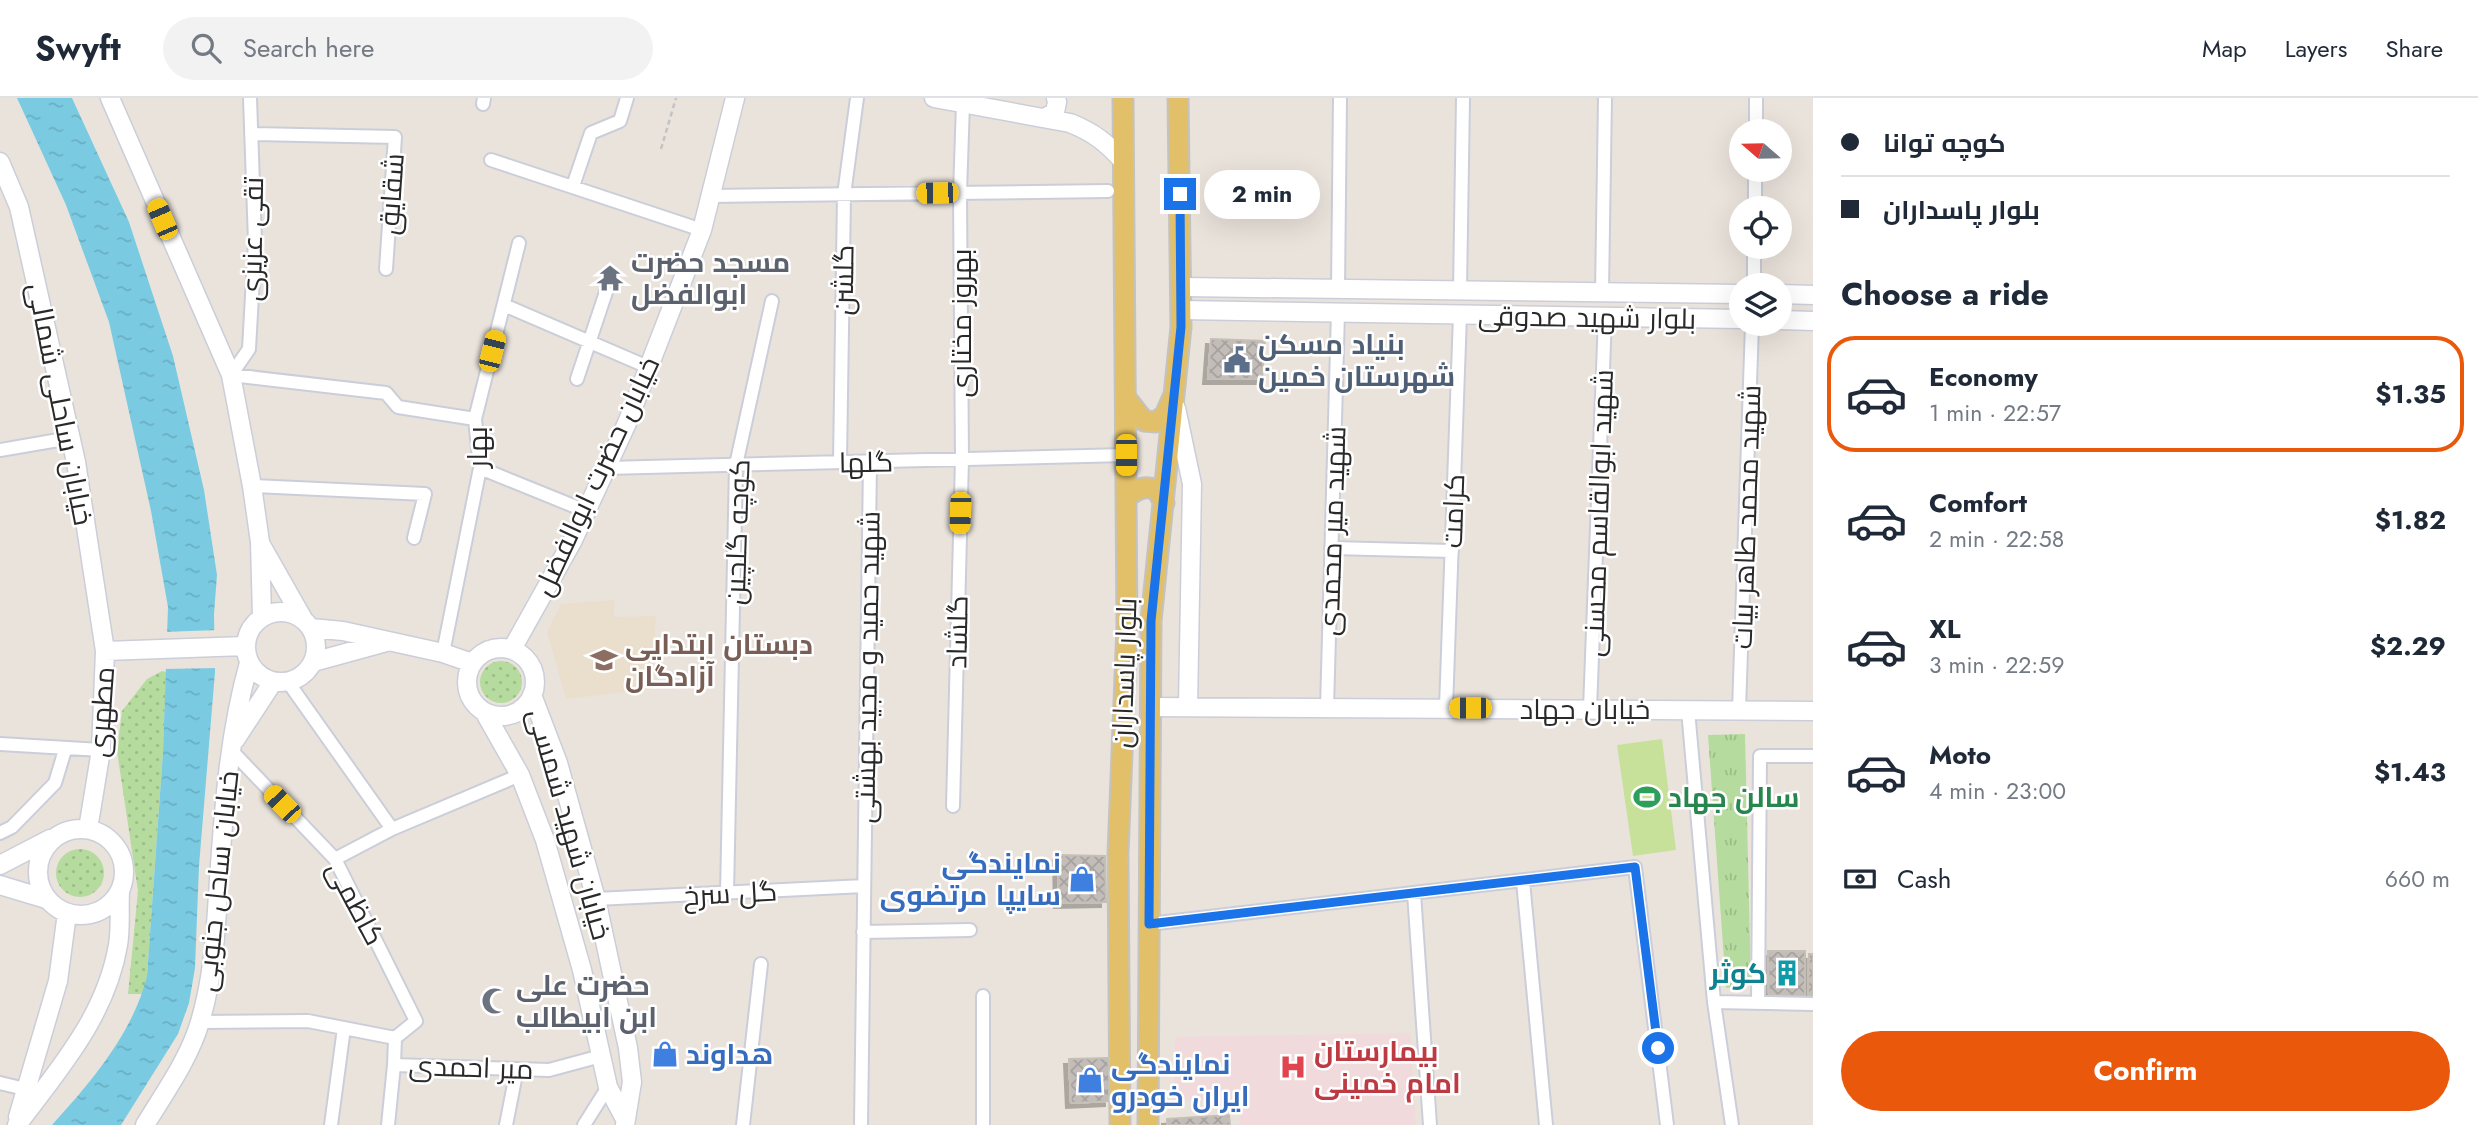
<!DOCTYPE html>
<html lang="en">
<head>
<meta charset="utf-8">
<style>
	body { margin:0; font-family:Jost,Cairo,sans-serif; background:#f2f2f3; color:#1f2937; height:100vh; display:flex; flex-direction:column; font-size:26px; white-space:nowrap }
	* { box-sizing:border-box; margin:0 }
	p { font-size:23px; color:#747a83 }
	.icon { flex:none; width:38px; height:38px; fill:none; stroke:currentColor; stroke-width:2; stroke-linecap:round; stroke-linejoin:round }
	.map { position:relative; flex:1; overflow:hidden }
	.details { display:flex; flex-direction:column; background:#fff; width:665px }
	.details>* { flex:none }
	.guide { display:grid; align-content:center; height:154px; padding:0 28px; background:#fff }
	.needle { width:46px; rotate:290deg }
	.fabs { position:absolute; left:1729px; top:21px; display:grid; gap:14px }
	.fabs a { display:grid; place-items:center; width:63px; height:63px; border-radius:50%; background:#fff; box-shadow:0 7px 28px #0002; font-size:35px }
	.end { position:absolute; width:32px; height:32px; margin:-16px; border:9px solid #1a73e8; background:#fff; box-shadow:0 0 0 4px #fff }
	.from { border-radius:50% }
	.bubble { position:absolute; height:49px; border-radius:24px; background:#fff; box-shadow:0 7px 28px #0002; font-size:23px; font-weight:700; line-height:49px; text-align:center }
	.car { position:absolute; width:21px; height:42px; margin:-21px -10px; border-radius:9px; box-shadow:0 0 5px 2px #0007; background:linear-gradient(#f5c518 24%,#345 0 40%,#f5c518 0 76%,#345 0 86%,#f5c518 0) }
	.guide b { display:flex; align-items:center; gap:24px; height:66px; font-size:26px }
	.guide b+b { border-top:2px solid #e0e1e3 }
	.guide i { width:18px; height:18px; background:#1f2937 }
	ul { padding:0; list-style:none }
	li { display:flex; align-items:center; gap:21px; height:116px; margin:0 14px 10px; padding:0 14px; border:4px solid transparent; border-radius:28px }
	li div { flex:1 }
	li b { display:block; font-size:26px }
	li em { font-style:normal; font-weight:700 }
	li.active { border-color:#ea580c }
	li>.icon { width:63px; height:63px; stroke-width:1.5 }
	h2 { padding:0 28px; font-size:32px; line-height:84px }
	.pay { display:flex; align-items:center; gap:18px; height:77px; padding:0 28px; font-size:26px }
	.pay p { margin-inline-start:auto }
	.primary-button { display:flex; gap:14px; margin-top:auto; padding:14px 28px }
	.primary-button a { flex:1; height:80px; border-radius:42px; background:#ea580c; color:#fff; font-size:28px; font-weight:700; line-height:80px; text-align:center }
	header { display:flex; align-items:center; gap:42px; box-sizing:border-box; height:98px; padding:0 35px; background:#fff; border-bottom:2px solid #e0e1e3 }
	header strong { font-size:33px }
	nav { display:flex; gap:38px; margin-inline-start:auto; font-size:24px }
	.search { width:490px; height:63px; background:#f2f2f3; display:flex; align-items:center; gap:18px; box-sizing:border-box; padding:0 24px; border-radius:38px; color:#747a83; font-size:26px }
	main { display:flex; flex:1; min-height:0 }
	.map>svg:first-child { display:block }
	.education { fill:#eadfcd }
	.medical { fill:#f0dadc }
	.grass { fill:url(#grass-dots) }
	.park { fill:url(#park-tufts) }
	.pitch { fill:#c7e19b }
	.water { fill:url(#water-ripples) }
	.pier { fill:#eae3dc }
	.building { fill:url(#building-cross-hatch); stroke:#c5bfb6; stroke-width:2; filter:url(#shadow) }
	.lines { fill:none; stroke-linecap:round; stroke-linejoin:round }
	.street-casing { stroke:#cbced9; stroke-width:16 }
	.secondary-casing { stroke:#cbced9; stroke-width:21 }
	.primary-casing { stroke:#c3c3c3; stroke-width:23 }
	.path { stroke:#c3c3c3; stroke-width:2.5; stroke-dasharray:5 3.5; stroke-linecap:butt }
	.street { stroke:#fff; stroke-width:12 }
	.secondary { stroke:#fff; stroke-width:18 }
	.primary { stroke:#e2c069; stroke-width:19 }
	.route { stroke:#1a73e8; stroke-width:9 }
	.labels { text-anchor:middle; stroke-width:5; stroke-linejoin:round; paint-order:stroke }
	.street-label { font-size:28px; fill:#292929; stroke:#fff }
	.worship-label { font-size:28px; font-weight:bold; fill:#5b616d; stroke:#fff; text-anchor:start }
	.service-label { font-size:28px; font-weight:bold; fill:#4e5e75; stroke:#fff; text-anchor:start }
	.education-label { font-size:28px; font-weight:bold; fill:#785e54; stroke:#fff; text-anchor:start }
	.leisure-label { font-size:28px; font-weight:bold; fill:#27864d; stroke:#fff; text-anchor:start }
	.shop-label { font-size:28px; font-weight:bold; fill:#366cbe; stroke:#fff; text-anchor:start }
	.culture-label { font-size:28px; font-weight:bold; fill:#0d838f; stroke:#fff; text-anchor:end }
	.health-label { font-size:28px; font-weight:bold; fill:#be3a42; stroke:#fff; text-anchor:start }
</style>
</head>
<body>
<header>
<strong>Swyft</strong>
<div class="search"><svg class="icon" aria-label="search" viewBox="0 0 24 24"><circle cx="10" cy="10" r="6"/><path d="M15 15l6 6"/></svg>Search here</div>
<nav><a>Map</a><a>Layers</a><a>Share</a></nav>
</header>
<main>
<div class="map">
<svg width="1813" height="1027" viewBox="0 0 1813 1027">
	<defs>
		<pattern id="grass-dots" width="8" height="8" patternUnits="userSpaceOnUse" patternTransform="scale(1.75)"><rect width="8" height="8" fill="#b6db9e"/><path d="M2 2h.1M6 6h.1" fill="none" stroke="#9cbc88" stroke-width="1.8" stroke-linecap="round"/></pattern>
		<pattern id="park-tufts" width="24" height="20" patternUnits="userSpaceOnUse" patternTransform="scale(1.75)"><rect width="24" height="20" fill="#b6db9e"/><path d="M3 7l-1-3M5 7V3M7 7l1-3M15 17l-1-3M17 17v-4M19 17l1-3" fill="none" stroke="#9cbc88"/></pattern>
		<pattern id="water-ripples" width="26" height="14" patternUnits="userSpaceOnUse" patternTransform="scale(1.75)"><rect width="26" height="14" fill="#7acbe2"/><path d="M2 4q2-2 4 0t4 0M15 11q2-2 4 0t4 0" fill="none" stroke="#6aaec2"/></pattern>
		<pattern id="building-cross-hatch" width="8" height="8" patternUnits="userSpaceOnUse" patternTransform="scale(1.75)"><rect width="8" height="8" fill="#c2bdb9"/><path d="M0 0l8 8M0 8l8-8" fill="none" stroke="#a7a29f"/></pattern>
		<filter id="shadow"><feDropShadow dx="-5" dy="5" stdDeviation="0" flood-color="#0004"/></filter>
	</defs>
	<rect width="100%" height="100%" fill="#eae3dc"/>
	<!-- education -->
	<path class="education" d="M614,502V519L656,518L651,591L566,601L547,534L561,506Z"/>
	<!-- medical -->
	<path class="medical" d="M1410,935L1416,1027H1240L1238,1000L1174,1003L1175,939Z"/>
	<!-- grass -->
	<path class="grass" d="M480 584a21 21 0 1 1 42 0a21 21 0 1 1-42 0Z
		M162,573L166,574L163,654L147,878L143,896H128L138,793L117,653L122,613L147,581Z
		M56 775a24 24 0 1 1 48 0a24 24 0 1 1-48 0Z"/>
	<!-- park -->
	<path class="park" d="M1745,636L1751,887L1726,890L1708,637Z"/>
	<!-- pitch -->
	<path class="pitch" d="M1662,641L1676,752L1633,758L1617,647Z"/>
	<!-- water -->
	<path class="water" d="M17,0H72L129,124L173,258L204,392L217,477L214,516L215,574L199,768L195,870L189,905L178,936L121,1027H52C91,984 133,935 147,878L163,654L168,509L151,413L109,224L66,107Z"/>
	<!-- pier -->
	<path class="pier" d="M218,532V570L163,571L164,534Z"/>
	<!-- building -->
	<path class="building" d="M1211,241L1265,243L1262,281H1208Z
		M1058,757L1105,758L1106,804L1059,805Z
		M1768,853H1805V898L1769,897Z
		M1809,856H1813V898L1808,897Z
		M1108,960L1110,1003L1071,1005L1069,961Z
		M1229,1017L1230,1027H1167V1021Z"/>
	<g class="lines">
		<!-- street casing -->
		<g class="street-casing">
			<path id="street" d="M250,0L255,144L249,251L231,277L386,295L398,309L475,321
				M483,6L484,0
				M1756,33V0
				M251,36L395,39L386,171
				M491,62L702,132
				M573,88L591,35L620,23L627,0
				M711,98L1108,93
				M1755,110V72
				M1754,187V149
				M1338,191L1340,0
				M1460,192L1463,0
				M1602,194L1605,0
				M504,207L648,269
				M577,281L606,194
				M0,352L70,340
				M840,364L844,97L857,0
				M480,370L586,413
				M606,370L1126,357
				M252,388L425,396L414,440
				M1331,450L1452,453
				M443,555L480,370L475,321L519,145
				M288,584L392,731
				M1327,610L1338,214
				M1446,610L1460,217
				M1590,611L1605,219
				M1688,612L1714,904L1732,1027
				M1739,612L1752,226
				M0,646L101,652
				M230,651L335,761L416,923L395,940
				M953,708L962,361L960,95L963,5
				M0,735L12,729L55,685L65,652
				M335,761L392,731L520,677
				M1523,783L1546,1027
				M727,795L736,367L772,203
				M1414,795L1430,1027
				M596,801L864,788
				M1149,826L1635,769L1667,1027
				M863,834L970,832
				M983,898V1027
				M1714,904L1813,906
				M1758,905L1760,658H1813
				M200,924L308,923L395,940L394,967L549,972L601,958
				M0,985L25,991
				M331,1027L344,930
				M388,1027L394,967
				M506,1027L517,971
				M584,1027L608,989
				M743,1027L761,866
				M861,1027L870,364"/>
		</g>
		<!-- secondary casing -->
		<g class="secondary-casing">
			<path id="secondary" d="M110,0L231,277L252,388L260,444L262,519
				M934,0L1070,25C1093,34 1107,45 1123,63
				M1046,19L1055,14L1057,4L1056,0
				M0,64L19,109L76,364L105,553L101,652L88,731
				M1182,189L1741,196
				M1780,196L1813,197
				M1181,212L1741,221
				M1780,222L1813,223
				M1176,310L1192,386L1188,609
				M261,447L303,521
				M246 549a35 35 0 1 1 70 0a35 35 0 1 1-70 0Z
				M311,530L343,533L443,555L472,565
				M467 584a34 34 0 1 1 68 0a34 34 0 1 1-68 0Z
				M512,551L573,442L627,325L702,132L735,0
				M105,553L245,548
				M313,564L386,544
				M532,597L558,665L596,801L628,950L632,984L625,1027
				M1150,609L1813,613
				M485,615L520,677L545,742L582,872L608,989L625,1021
				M235,642L273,584
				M38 774a43 43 0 1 1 86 0a43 43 0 1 1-86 0Z
				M0,767L50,741
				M0,787L46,801
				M18,1019L58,883L67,815
				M17,1027C59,971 106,918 118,847C121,830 119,811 120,793
				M145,1027C165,994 189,961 200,924C214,877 216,829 219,781C224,708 229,636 249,565"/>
		</g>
		<!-- primary casing -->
		<g class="primary-casing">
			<path id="primary" d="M1126,300L1144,323L1156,324L1165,317L1172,301
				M1126,399C1138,391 1144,387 1157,392L1164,405
				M1120,1027L1118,756L1127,528L1123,0
				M1148,1027L1151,523L1181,229L1178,0"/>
		</g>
		<!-- path -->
		<path class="path" d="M661,51L676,0"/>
		<!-- street -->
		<use href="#street" class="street"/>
		<!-- secondary -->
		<use href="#secondary" class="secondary"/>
		<!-- primary -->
		<use href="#primary" class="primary"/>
	</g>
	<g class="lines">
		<!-- route -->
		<path class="route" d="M1180,96L1181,229L1151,523L1149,826L1635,769L1658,950"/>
	</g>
	<!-- icons -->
	<defs>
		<g id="temple-bare" transform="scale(2.1)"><path d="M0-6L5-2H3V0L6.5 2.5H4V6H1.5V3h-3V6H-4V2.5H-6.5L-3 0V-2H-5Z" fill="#6b7280" stroke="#fff" stroke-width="2.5" paint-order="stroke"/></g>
		<g id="civic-bare" transform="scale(2.1)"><path d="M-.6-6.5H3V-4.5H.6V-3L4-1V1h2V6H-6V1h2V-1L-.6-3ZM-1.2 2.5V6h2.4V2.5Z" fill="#5c6f8a" stroke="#fff" stroke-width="2.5" paint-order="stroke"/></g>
		<g id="school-bare" transform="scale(2.1)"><path d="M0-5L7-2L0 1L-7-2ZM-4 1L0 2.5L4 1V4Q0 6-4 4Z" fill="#8d6e63" stroke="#fff" stroke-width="2.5" paint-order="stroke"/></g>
		<g id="stadium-bare" transform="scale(2.1)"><path d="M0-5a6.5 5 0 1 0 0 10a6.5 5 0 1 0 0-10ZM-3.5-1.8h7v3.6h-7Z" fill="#2e9e5b" stroke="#fff" stroke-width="2.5" paint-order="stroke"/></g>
		<g id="shop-bare" transform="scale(2.1)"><path d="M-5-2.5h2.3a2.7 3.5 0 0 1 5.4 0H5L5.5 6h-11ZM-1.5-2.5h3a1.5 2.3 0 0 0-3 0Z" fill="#3f7fe0" stroke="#fff" stroke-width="2.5" paint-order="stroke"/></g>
		<g id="building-bare" transform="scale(2.1)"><path d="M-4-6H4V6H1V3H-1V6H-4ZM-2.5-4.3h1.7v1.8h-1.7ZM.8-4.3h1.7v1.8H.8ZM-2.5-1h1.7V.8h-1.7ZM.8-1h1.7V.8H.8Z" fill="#0f9aa8" stroke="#fff" stroke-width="2.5" paint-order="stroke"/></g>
		<g id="mosque-bare" transform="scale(2.1)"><path d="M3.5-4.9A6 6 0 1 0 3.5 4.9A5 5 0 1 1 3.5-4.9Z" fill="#6b7280" stroke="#fff" stroke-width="2.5" paint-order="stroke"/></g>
		<g id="hospital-bare" transform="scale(2.1)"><path d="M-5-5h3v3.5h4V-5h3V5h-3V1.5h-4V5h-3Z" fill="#e0444e" stroke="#fff" stroke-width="2.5" paint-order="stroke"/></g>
	</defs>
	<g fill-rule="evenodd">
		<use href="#temple-bare" x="610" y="180"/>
		<use href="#civic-bare" x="1237" y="262"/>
		<use href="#school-bare" x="604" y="562"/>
		<use href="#stadium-bare" x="1647" y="699"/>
		<use href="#shop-bare" x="1082" y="781"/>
		<use href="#building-bare" x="1787" y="875"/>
		<use href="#mosque-bare" x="495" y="903"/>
		<use href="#shop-bare" x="665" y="956"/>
		<use href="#hospital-bare" x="1293" y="969"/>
		<use href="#shop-bare" x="1090" y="982"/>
	</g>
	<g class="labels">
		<!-- street labels -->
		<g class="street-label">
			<text transform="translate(391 96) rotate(-86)" y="10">شقایق</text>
			<text transform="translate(252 141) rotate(-89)" y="10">تقی عزیزی</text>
			<text transform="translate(843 182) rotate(-89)" y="10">گلشن</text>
			<text transform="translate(1587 219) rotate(1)" y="10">بلوار شهید صدوقی</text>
			<text transform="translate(961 225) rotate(-90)" y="10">بهروز مختاری</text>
			<text transform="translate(61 306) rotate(79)" y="10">خیابان ساحلی شمالی</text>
			<text transform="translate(477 349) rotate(-90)" y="10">بهار</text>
			<text transform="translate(866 364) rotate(-1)" y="10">گلها</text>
			<text transform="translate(596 378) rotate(-65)" y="10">خیابان حضرت ابوالفضل</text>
			<text transform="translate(1453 413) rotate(-88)" y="10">کرامت</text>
			<text transform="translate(1598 415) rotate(-88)" y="10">شهید ابوالقاسم محسنی</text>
			<text transform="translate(1746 419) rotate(-88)" y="10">شهید محمد طاهر بیات</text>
			<text transform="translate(1332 433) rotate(-88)" y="10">شهید میر محمدی</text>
			<text transform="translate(737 434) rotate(-88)" y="10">کوچه گلچین</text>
			<text transform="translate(957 534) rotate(-89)" y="10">گلشاد</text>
			<text transform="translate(867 569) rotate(-89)" y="10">شهید حمید و مجید بهشتی</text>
			<text transform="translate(1124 575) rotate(-88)" y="10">بلوار پاسداران</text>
			<text x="1585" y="621">خیابان جهاد</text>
			<text transform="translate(101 614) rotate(-86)" y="10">مطهری</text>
			<text transform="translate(570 726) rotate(74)" y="10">خیابان شهید شمسی</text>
			<text transform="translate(217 783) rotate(-84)" y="10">خیابان ساحل جنوبی</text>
			<text transform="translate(730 795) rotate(-3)" y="10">گل سرخ</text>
			<text transform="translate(356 805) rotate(62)" y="10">کاظمی</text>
			<text transform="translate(471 969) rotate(2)" y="10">میر احمدی</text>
		</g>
		<!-- worship labels -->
		<g class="worship-label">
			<text x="631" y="174">مسجد حضرت<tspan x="631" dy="32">ابوالفضل</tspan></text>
			<text x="516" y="897">حضرت علی<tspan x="516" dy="32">ابن ابیطالب</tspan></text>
		</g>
		<!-- service labels -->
		<g class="service-label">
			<text x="1258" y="256">بنیاد مسکن<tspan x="1258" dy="32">شهرستان خمین</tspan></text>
		</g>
		<!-- education labels -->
		<g class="education-label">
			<text x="625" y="556">دبستان ابتدایی<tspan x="625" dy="32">آزادگان</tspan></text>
		</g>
		<!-- leisure labels -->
		<g class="leisure-label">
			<text x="1668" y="709">سالن جهاد</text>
		</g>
		<!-- shop labels -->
		<g class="shop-label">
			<text x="1061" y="775" text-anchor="end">نمایندگی<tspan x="1061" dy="32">سایپا مرتضوی</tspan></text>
			<text x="686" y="966">هداوند</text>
			<text x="1111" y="976">نمایندگی<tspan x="1111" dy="32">ایران خودرو</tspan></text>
		</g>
		<!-- culture labels -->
		<g class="culture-label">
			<text x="1766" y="885">کوثر</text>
		</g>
		<!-- health labels -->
		<g class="health-label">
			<text x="1314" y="963">بیمارستان<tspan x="1314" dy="32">امام خمینی</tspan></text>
		</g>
	</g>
</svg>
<div class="fabs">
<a><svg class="needle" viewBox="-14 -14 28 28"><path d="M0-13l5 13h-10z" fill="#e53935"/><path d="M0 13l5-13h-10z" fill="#747a83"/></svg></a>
<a><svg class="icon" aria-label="locate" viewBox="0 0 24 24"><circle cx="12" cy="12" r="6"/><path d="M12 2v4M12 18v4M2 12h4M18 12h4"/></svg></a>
<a><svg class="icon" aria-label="layers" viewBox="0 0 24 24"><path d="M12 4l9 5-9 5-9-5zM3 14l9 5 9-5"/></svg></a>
</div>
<i class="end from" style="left:1658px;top:950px"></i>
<i class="end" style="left:1180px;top:96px"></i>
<div class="bubble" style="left:1204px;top:72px;width:116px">2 min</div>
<i class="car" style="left:937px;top:95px;rotate:269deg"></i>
<i class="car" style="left:162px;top:121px;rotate:337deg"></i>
<i class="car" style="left:492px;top:253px;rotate:14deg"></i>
<i class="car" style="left:1126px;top:357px;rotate:180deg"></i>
<i class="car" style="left:960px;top:415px;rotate:182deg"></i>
<i class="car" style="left:1470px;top:610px;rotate:270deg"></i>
<i class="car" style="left:282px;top:706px;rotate:316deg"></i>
</div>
<section class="details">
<div class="guide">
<b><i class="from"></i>کوچه توانا</b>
<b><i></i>بلوار پاسداران</b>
</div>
<h2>Choose a ride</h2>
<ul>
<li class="active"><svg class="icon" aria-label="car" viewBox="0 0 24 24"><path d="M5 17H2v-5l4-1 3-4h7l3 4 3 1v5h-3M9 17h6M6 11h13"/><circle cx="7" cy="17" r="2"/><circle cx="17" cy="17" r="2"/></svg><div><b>Economy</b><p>1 min · 22:57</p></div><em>$1.35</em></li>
<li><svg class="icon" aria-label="car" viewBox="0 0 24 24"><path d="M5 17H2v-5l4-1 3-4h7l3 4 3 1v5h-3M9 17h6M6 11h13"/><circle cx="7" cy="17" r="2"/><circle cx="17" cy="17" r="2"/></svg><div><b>Comfort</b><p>2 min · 22:58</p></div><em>$1.82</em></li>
<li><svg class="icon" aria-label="car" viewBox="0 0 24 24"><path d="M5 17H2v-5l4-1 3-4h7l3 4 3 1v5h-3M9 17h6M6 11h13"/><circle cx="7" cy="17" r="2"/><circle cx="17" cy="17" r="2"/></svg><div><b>XL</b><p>3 min · 22:59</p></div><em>$2.29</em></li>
<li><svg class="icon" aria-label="car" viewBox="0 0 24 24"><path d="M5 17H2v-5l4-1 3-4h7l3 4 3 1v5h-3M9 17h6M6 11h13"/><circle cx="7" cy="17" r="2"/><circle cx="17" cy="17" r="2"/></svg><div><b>Moto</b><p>4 min · 23:00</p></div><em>$1.43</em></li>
</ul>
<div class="pay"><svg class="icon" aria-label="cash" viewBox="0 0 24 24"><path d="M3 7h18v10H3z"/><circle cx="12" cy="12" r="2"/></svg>Cash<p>660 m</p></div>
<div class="primary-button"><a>Confirm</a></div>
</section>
</main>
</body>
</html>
